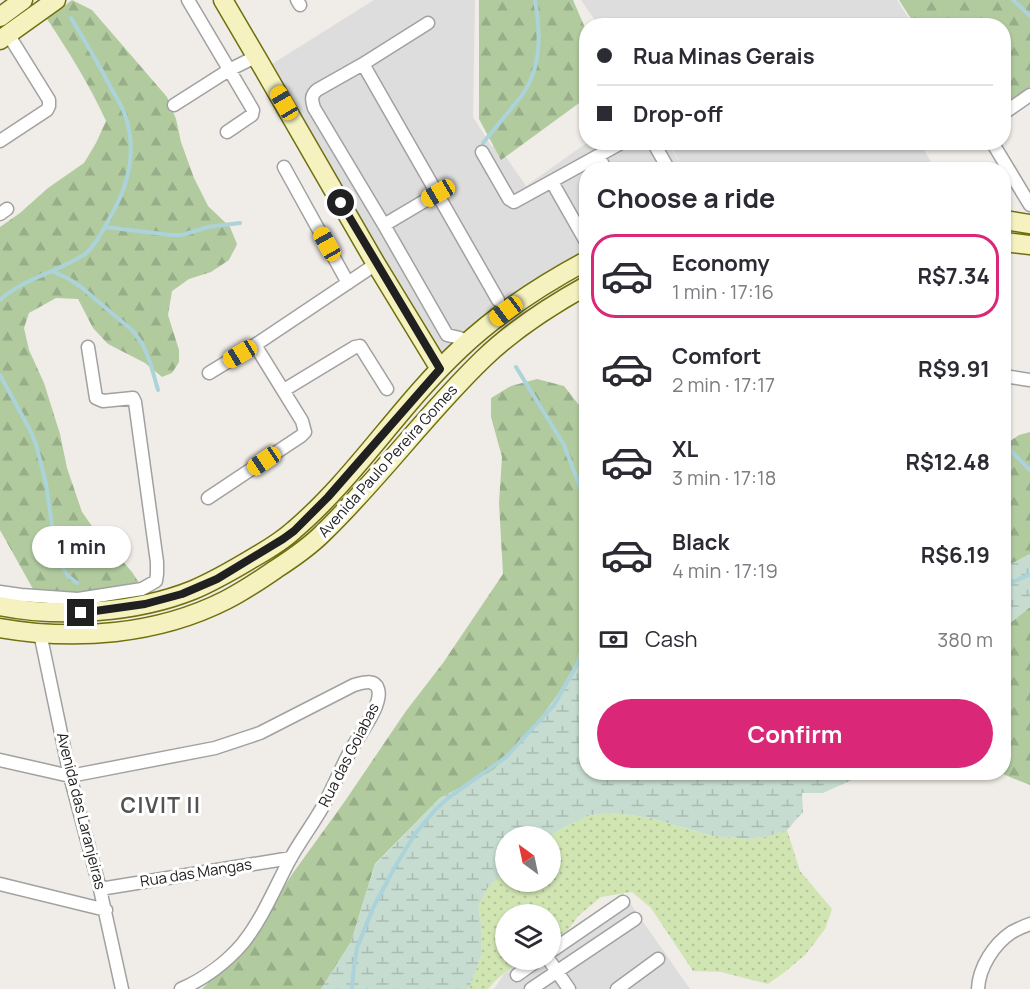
<!DOCTYPE html>
<html lang="en">
<head>
<meta charset="utf-8">
<style>
	body { margin:0; font-family:Manrope,sans-serif; background:#f7f7f7; color:#2b2b33; height:100vh; display:flex; flex-direction:column; font-size:22px; white-space:nowrap }
	* { box-sizing:border-box; margin:0 }
	p { font-size:20px; color:#7c7c81 }
	.icon { flex:none; width:33px; height:33px; fill:none; stroke:currentColor; stroke-width:2; stroke-linecap:round; stroke-linejoin:round }
	.map { position:relative; flex:1; overflow:hidden }
	.panel { position:absolute; left:579px; top:162px; width:432px; height:618px; display:flex; flex-direction:column; background:#fff; border-radius:24px; box-shadow:0 2px 4px #0004 }
	.panel>* { flex:none }
	.hud { position:absolute; left:579px; top:18px; width:432px; height:132px; border-radius:24px; box-shadow:0 2px 4px #0004; display:grid; align-content:center; height:132px; padding:0 18px; background:#fff }
	.needle { width:39px; rotate:327deg }
	.fabs { position:absolute; left:495px; top:826px; display:grid; gap:12px }
	.fabs a { display:grid; place-items:center; width:66px; height:66px; border-radius:50%; background:#fff; box-shadow:0 2px 4px #0004; font-size:30px }
	.end { position:absolute; width:27px; height:27px; margin:-14px; border:8px solid #202020; background:#fff; box-shadow:0 0 0 3px #fff }
	.from { border-radius:50% }
	.bubble { position:absolute; height:42px; border-radius:21px; background:#fff; box-shadow:0 2px 4px #0004; font-size:20px; font-weight:700; line-height:42px; text-align:center }
	.car { position:absolute; width:18px; height:36px; margin:-18px -9px; border-radius:8px; box-shadow:0 0 4px 2px #0007; background:linear-gradient(#f5c518 24%,#345 0 40%,#f5c518 0 76%,#345 0 86%,#f5c518 0) }
	.hud b { display:flex; align-items:center; gap:21px; height:57px; font-size:22px }
	.hud b+b { border-top:2px solid #e1e1e2 }
	.hud i { width:15px; height:15px; background:#2b2b33 }
	ul { padding:0; list-style:none }
	li { display:flex; align-items:center; gap:18px; height:84px; margin:0 12px 9px; padding:0 6px; border:3px solid transparent; border-radius:24px }
	li div { flex:1 }
	li b { display:block; font-size:22px }
	li em { font-style:normal; font-weight:700 }
	li.current { border-color:#db2777 }
	li>.icon { width:54px; height:54px; stroke-width:1.5 }
	h2 { padding:0 18px; font-size:27px; line-height:72px }
	.pay { display:flex; align-items:center; gap:15px; height:66px; padding:0 18px; font-size:22px }
	.pay p { margin-inline-start:auto }
	.cta { display:flex; gap:12px; margin-top:auto; padding:12px 18px }
	.cta a { flex:1; height:69px; border-radius:36px; background:#db2777; color:#fff; font-size:24px; font-weight:700; line-height:69px; text-align:center }
	.map>svg:first-child { display:block }
	.residential { fill:#dedddd }
	.grass { fill:url(#grass-dots) }
	.forest { fill:url(#forest-firs) }
	.wetland { fill:url(#wetland-marsh) }
	.lines { fill:none; stroke-linecap:round; stroke-linejoin:round }
	.stream { stroke:#abd3d9; stroke-width:4 }
	.street-casing { stroke:#a1a1a1; stroke-width:15 }
	.secondary-casing { stroke:#6f700e; stroke-width:21 }
	.street { stroke:#fff; stroke-width:12 }
	.secondary { stroke:#f5f2c0; stroke-width:18 }
	.route { stroke:#202020; stroke-width:8 }
	.labels { text-anchor:middle; stroke-width:6; stroke-linejoin:round; paint-order:stroke }
	.street-label { font-size:15px; fill:#202020; stroke:#fff }
	.district-label { font-size:21px; font-weight:bold; letter-spacing:1.5px; fill:#535353; stroke:#fff }
</style>
</head>
<body>
<div class="map">
<svg width="1030" height="989" viewBox="0 0 1030 989">
	<defs>
		<pattern id="grass-dots" width="8" height="8" patternUnits="userSpaceOnUse" patternTransform="scale(1.5)"><rect width="8" height="8" fill="#d0e5b2"/><path d="M2 2h.1M6 6h.1" fill="none" stroke="#b2c499" stroke-width="1.8" stroke-linecap="round"/></pattern>
		<pattern id="forest-firs" width="22" height="20" patternUnits="userSpaceOnUse" patternTransform="scale(1.5)"><rect width="22" height="20" fill="#b1cb9f"/><path d="M5 1l3.5 6h-7zM16 11l3.5 6h-7z" fill="#98ae89"/></pattern>
		<pattern id="wetland-marsh" width="20" height="14" patternUnits="userSpaceOnUse" patternTransform="scale(1.5)"><rect width="20" height="14" fill="#c6dcd0"/><path d="M1 5h8M5 5V1M11 12h8M15 12V8" fill="none" stroke="#aabcb2"/></pattern>
	</defs>
	<rect width="100%" height="100%" fill="#f0ece7"/>
	<!-- residential -->
	<path class="residential" d="M374,0H475L473,117L492,147L497,144L526,186L588,142L667,143L681,164L669,143H920L935,169L586,170V258L442,359L272,64Z
		M581,0H897L913,25H598Z
		M623,893L690,989H494L504,974L524,960H550L551,942Z"/>
	<!-- grass -->
	<path class="grass" d="M617,813L650,818L713,836L749,839L769,836L787,830L800,871L832,909L825,929L806,954L786,971L768,984L721,972L693,971L651,908L632,892L601,897L578,916L563,937L551,946L550,915H506V960H526C512,967 498,976 488,989H467L470,986L481,956V924L478,907L488,887L505,871L506,882H550V837H549L562,828L590,815Z"/>
	<!-- forest -->
	<path class="forest" d="M72,0L92,10L167,97L176,119L181,142L194,178L208,206L230,227L237,244L229,260L211,272L189,279L172,291L168,315L179,350V362L172,373L162,377L145,363L108,344L93,328L78,299L56,298L29,313L24,328L29,350L44,383L60,434L67,468L82,512L94,529L132,572L141,586L38,598L0,530V227L20,213L48,188L84,163L96,143L106,121C89,84 69,52 47,19Z
		M479,0H573L586,30V98L501,160L479,119Z
		M899,0H1030V92L1004,107V26L915,25Z
		M537,379L564,386L586,414V628L576,664L558,694L540,719L494,770L440,798L375,864L351,942L321,989H202L244,948L293,873L345,801L406,711L443,663L503,574L499,503L502,457L491,417V398L511,386Z
		M1030,432V554L1004,568V445L1019,435Z
		M1030,607V785L1012,778L1001,773L1004,772V628Z"/>
	<!-- wetland -->
	<path class="wetland" d="M1030,554V607L1004,628V568Z
		M586,629V772L865,773L854,779L823,793H802L803,812L787,830L769,836L749,839L713,836L650,818L617,813L590,815L562,828L549,837H506L505,871L488,887L478,907L481,924V956L470,986L467,989H321L351,942L375,865L440,798L494,770L540,719L558,694L576,664Z"/>
	<g class="lines">
		<!-- stream -->
		<path class="stream" d="M1013,0L1030,16
			M483,143C495,128 507,114 519,99C542,70 541,35 535,0
			M105,227L171,235H182L208,227L240,223
			M52,271L69,279L81,287L133,331L143,345L150,362L158,390
			M0,300C24,278 58,272 85,254C96,246 106,224 113,212C129,182 137,148 125,115C122,105 115,96 110,86C98,63 85,41 71,18
			M516,367L564,445L586,502
			M0,375L30,430L36,444L46,484L57,559L68,576L77,583
			M1006,438L1008,448L1030,470
			M1004,588L1015,581L1030,574
			M352,989L354,966L357,948L373,908L396,865L415,834L435,810L448,798L506,757L554,705L586,649"/>
		<!-- street casing -->
		<g class="street-casing">
			<path id="street" d="M188,0L253,110L252,115L227,132
				M297,0L300,5
				M428,23L363,64L317,90C310,96 312,101 314,108L384,225L447,335L460,338L465,344
				M363,64L498,300
				M174,105L229,70L257,56
				M1004,113L1030,95
				M0,141L47,110L49,106V100L8,34
				M653,142L669,170
				M992,142L1030,205
				M482,152L509,199L514,202L623,142
				M598,156L606,170
				M284,167L348,283
				M552,182L585,240
				M0,214L7,209
				M384,225L438,193
				M209,373L255,345L376,264
				M1004,376L1030,380
				M284,390L355,347L360,346L387,389
				M208,498L301,436L305,432L302,421L255,345
				M0,592L21,595L78,599L142,589L156,581L157,574V562L135,402L133,398L103,401L96,398L88,347
				M40,633L70,776L100,889L122,989
				M0,760L70,776L215,748L260,733L354,685C362,683 375,678 378,689C383,703 362,731 355,743C342,764 334,787 322,808C311,827 298,844 288,863C274,890 262,919 243,943C227,962 204,979 181,989
				M0,884L106,910
				M100,889L291,858
				M550,952L623,902
				M549,960L569,989
				M517,975L538,960
				M531,989L635,919
				M617,989L658,959
				M978,989C979,967 994,944 1012,932C1018,929 1024,926 1030,924"/>
		</g>
		<!-- secondary casing -->
		<g class="secondary-casing">
			<path id="secondary" d="M223,0L260,63L376,264L440,369
				M0,17L23,0
				M0,40L56,0
				M1004,220L1030,224
				M1004,242L1030,245
				M0,606C59,618 136,613 193,590C214,581 233,570 253,558C267,550 282,541 294,530C356,477 400,405 460,349C496,315 543,284 586,261
				M0,628C75,641 157,635 226,600C244,591 260,580 276,569C293,558 309,547 323,533C380,478 426,414 483,359C513,330 550,306 586,286"/>
		</g>
		<!-- street -->
		<use href="#street" class="street"/>
		<!-- secondary -->
		<use href="#secondary" class="secondary"/>
	</g>
	<g class="lines">
		<!-- route -->
		<path class="route" d="M81,613L145,604L182,594L217,579L283,539L294,531L328,497L440,369L341,203"/>
	</g>
	<g class="labels">
		<!-- street labels -->
		<g class="street-label">
			<text transform="translate(388 461) rotate(-48)" y="5">Avenida Paulo Pereira Gomes</text>
			<text transform="translate(349 755) rotate(-63)" y="5">Rua das Goiabas</text>
			<text transform="translate(81 811) rotate(76)" y="5">Avenida das Laranjeiras</text>
			<text transform="translate(196 873) rotate(-9)" y="5">Rua das Mangas</text>
		</g>
		<!-- district labels -->
		<g class="district-label">
			<text x="161" y="813">CIVIT II</text>
		</g>
	</g>
</svg>
<div class="fabs">
<a><svg class="needle" viewBox="-14 -14 28 28"><path d="M0-13l5 13h-10z" fill="#e53935"/><path d="M0 13l5-13h-10z" fill="#7c7c81"/></svg></a>
<a><svg class="icon" aria-label="layers" viewBox="0 0 24 24"><path d="M12 4l9 5-9 5-9-5zM3 14l9 5 9-5"/></svg></a>
</div>
<i class="end from" style="left:341px;top:203px"></i>
<i class="end" style="left:81px;top:613px"></i>
<div class="bubble" style="left:32px;top:526px;width:99px">1 min</div>
<i class="car" style="left:284px;top:103px;rotate:330deg"></i>
<i class="car" style="left:438px;top:193px;rotate:240deg"></i>
<i class="car" style="left:327px;top:244px;rotate:331deg"></i>
<i class="car" style="left:506px;top:311px;rotate:233deg"></i>
<i class="car" style="left:240px;top:354px;rotate:239deg"></i>
<i class="car" style="left:264px;top:461px;rotate:236deg"></i>
<div class="hud">
<b><i class="from"></i>Rua Minas Gerais</b>
<b><i></i>Drop-off</b>
</div>
<section class="panel">
<h2>Choose a ride</h2>
<ul>
<li class="current"><svg class="icon" aria-label="car" viewBox="0 0 24 24"><path d="M5 17H2v-5l4-1 3-4h7l3 4 3 1v5h-3M9 17h6M6 11h13"/><circle cx="7" cy="17" r="2"/><circle cx="17" cy="17" r="2"/></svg><div><b>Economy</b><p>1 min · 17:16</p></div><em>R$7.34</em></li>
<li><svg class="icon" aria-label="car" viewBox="0 0 24 24"><path d="M5 17H2v-5l4-1 3-4h7l3 4 3 1v5h-3M9 17h6M6 11h13"/><circle cx="7" cy="17" r="2"/><circle cx="17" cy="17" r="2"/></svg><div><b>Comfort</b><p>2 min · 17:17</p></div><em>R$9.91</em></li>
<li><svg class="icon" aria-label="car" viewBox="0 0 24 24"><path d="M5 17H2v-5l4-1 3-4h7l3 4 3 1v5h-3M9 17h6M6 11h13"/><circle cx="7" cy="17" r="2"/><circle cx="17" cy="17" r="2"/></svg><div><b>XL</b><p>3 min · 17:18</p></div><em>R$12.48</em></li>
<li><svg class="icon" aria-label="car" viewBox="0 0 24 24"><path d="M5 17H2v-5l4-1 3-4h7l3 4 3 1v5h-3M9 17h6M6 11h13"/><circle cx="7" cy="17" r="2"/><circle cx="17" cy="17" r="2"/></svg><div><b>Black</b><p>4 min · 17:19</p></div><em>R$6.19</em></li>
</ul>
<div class="pay"><svg class="icon" aria-label="cash" viewBox="0 0 24 24"><path d="M3 7h18v10H3z"/><circle cx="12" cy="12" r="2"/></svg>Cash<p>380 m</p></div>
<div class="cta"><a>Confirm</a></div>
</section>
</div>
</body>
</html>
